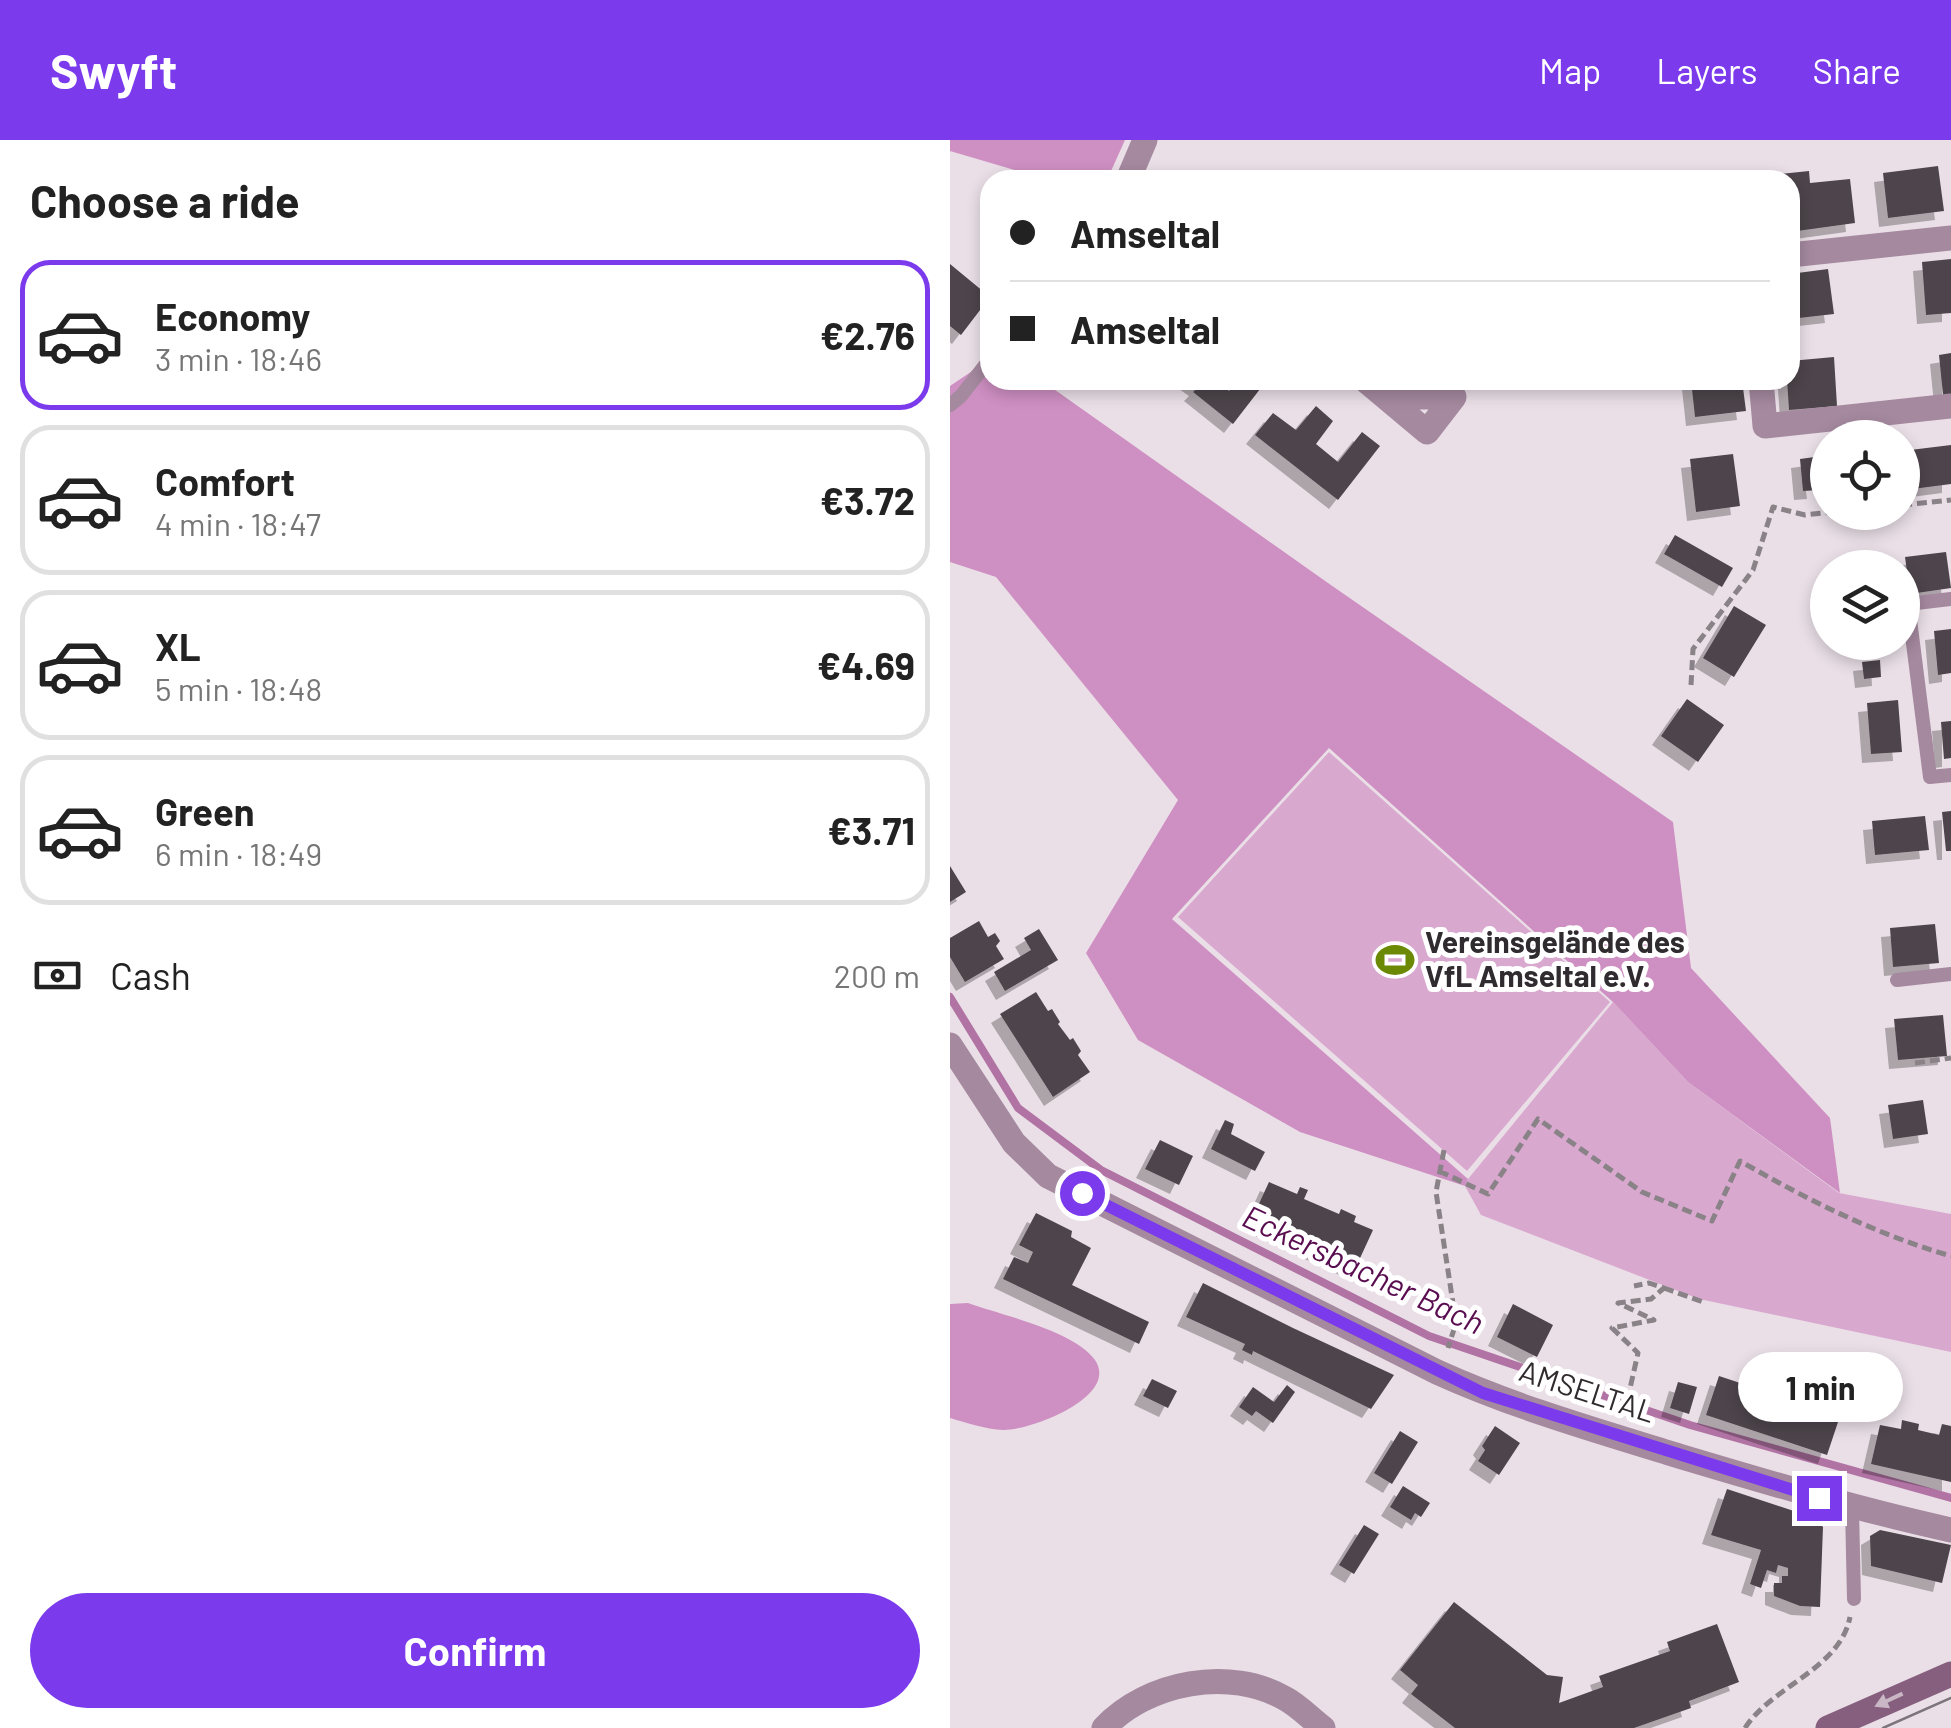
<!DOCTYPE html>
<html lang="en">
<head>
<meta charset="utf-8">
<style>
	body { margin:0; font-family:Barlow,sans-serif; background:#f6f6f6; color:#222; height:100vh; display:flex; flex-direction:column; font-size:38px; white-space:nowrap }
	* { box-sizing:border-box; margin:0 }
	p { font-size:32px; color:#767676 }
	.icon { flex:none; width:55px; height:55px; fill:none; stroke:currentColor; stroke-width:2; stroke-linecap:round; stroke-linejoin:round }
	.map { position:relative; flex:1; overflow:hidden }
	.side { display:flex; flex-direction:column; background:#fff; width:950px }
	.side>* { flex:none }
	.guide { position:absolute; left:30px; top:30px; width:820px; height:220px; border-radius:30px; box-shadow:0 5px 15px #0003; display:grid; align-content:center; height:220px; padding:0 30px; background:#fff }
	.tools { position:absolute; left:860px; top:280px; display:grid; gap:20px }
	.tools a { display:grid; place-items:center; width:110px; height:110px; border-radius:50%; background:#fff; box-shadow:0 5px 15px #0003; font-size:50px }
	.end { position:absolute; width:45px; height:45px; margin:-22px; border:12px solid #7c3aed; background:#fff; box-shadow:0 0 0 5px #fff }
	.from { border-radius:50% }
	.bubble { position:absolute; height:70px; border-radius:35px; background:#fff; box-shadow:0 5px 15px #0003; font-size:32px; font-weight:700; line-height:70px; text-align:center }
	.guide b { display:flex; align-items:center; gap:35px; height:95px; font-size:38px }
	.guide b+b { border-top:2px solid #e0e0e0 }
	.guide i { width:25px; height:25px; background:#222 }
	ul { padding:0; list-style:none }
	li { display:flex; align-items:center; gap:30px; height:150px; margin:0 20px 15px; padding:0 10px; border:5px solid #e0e0e0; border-radius:30px }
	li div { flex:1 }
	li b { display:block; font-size:38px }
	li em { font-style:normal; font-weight:700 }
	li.current { border-color:#7c3aed }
	li>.icon { width:90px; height:90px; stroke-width:1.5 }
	h2 { padding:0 30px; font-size:45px; line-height:120px }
	.pay { display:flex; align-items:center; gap:25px; height:110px; padding:0 30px; font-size:38px }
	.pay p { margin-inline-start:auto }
	.cta { display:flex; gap:20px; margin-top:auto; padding:20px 30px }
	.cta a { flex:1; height:115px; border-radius:60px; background:#7c3aed; color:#fff; font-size:40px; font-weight:700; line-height:115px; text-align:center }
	header { display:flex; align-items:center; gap:60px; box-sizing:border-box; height:140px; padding:0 50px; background:#7c3aed; color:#fff }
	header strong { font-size:48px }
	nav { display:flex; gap:55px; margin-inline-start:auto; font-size:35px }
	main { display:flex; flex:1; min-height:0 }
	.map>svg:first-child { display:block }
	.green { fill:#d9a8cf }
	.forest { fill:#ce8fc2 }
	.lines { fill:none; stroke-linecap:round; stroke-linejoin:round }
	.stream { stroke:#b073a4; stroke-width:8 }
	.building { fill:#4d454b; filter:url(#shadow) }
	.path { stroke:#898287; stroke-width:5; stroke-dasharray:10 5; stroke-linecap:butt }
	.lane { stroke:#a5899f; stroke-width:14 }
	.street { stroke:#a5899f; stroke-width:25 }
	.secondary { stroke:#865e7e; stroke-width:25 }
	.tram { stroke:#7c757a; stroke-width:2.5 }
	.oneway { fill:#c9b7c5 }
	.route { stroke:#7c3aed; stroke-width:12 }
	.labels { text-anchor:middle; stroke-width:10; stroke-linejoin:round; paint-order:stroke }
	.poi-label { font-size:30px; font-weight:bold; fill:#2f2b2e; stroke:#fff; text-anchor:start }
	.street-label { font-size:30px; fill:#2f2b2e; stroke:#fff }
	.water-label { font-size:32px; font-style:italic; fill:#590d50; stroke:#fff }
</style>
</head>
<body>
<header>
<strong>Swyft</strong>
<nav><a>Map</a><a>Layers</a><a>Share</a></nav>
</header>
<main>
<section class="side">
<h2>Choose a ride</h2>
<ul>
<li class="current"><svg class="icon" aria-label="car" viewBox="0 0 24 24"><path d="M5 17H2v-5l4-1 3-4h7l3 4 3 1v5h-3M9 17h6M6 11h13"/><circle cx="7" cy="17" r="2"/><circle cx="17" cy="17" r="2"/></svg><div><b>Economy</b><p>3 min · 18:46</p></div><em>€2.76</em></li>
<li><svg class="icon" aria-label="car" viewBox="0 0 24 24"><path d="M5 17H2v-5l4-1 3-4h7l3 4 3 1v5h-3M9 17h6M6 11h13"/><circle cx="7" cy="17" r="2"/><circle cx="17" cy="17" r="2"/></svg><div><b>Comfort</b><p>4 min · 18:47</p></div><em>€3.72</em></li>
<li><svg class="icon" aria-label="car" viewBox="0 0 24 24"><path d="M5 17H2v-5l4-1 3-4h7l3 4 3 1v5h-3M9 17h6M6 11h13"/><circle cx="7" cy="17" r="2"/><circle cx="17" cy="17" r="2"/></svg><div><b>XL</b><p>5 min · 18:48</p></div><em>€4.69</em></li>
<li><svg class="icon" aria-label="car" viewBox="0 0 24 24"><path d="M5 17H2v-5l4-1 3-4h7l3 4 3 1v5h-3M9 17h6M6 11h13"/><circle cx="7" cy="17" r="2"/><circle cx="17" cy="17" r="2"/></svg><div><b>Green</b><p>6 min · 18:49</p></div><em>€3.71</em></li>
</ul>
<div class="pay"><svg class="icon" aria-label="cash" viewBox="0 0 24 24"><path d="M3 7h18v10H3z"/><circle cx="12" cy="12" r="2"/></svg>Cash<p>200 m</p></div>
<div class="cta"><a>Confirm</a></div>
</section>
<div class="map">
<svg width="1001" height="1588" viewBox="0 0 1001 1588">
	<defs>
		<filter id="shadow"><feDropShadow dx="-9" dy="9" stdDeviation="0" flood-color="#0004"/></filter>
	</defs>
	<rect width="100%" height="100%" fill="#eadfe7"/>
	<!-- green -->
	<path class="green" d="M379,612L660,862L517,1031L228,777Z
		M663,862L738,942L889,1053L1001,1074V1212L749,1159L531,1075L515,1046L518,1039Z"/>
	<!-- forest -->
	<path class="forest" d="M0,0H175L157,40H99L0,11Z
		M40,219V240H91L378,443L723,682L741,828L880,978L890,1053L738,942L663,862L379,608L222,779L518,1039L515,1046L350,992L188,900L136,813L228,660L46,437L0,422V246Z
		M18,1163C51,1175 125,1191 145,1220C170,1257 79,1291 53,1290C35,1289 17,1283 0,1278V1164Z"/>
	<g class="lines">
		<!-- stream -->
		<path class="stream" d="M0,857L68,968L151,1030L479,1196L740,1285L1001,1358"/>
	</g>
	<!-- building -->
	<path class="building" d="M988,26L994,71L938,78L933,33Z
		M859,31L860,43L900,39L905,83L840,92V40H820V35Z
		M1001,119V173L976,175L972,122Z
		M0,124L40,157L11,195L0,186Z
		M878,129L884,174L840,179V134Z
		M1001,213V254L993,255L989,215Z
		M884,217L887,266L839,270L837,240H840V221Z
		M238,240H265L279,251L288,240H317L283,284L243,252L248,247Z
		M741,240H792L796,271L745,277Z
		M366,266L383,281L366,304L388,322L412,292L430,306L388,360L305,295L323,273L346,290Z
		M1001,305V344L955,350L952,311Z
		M783,314L790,366L746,372L740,319Z
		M872,316L875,341L865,342L866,350L853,351L850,319Z
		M725,395L783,428L772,447L714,414Z
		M996,412L1001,448L960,454L955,417Z
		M784,466L816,485L784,537L753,518Z
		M1001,489V533L988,535L984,491Z
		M930,520L931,537L914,539L912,522Z
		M737,559L774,585L748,622L711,596Z
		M948,560L952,612L921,614L917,563Z
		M1001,581V618L994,619L991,582Z
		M1001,671V711H996L992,672Z
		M975,676L979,710L925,715L922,681Z
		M0,726L16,752L0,762Z
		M29,781L38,797L45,793L50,801L46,806L54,819L15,842L0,817V798Z
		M985,784L989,823L943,827L940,788Z
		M89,789L108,820L55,851L44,832L81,810L74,798Z
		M86,852L98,871L102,869L110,882L108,884L120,900L123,898L131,911L128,915L140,932L103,957L50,874Z
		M993,875L997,916L948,920L944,879Z
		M973,960L978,994L943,999L938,965Z
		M275,980L284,984L281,994L315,1012L305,1031L261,1009Z
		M210,1000L243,1016L229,1045L195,1029Z
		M319,1042L347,1054L350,1047L358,1050L354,1059L389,1074L391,1069L406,1076L404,1082L423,1090L405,1129L301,1081Z
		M86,1073L122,1091L121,1097L141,1108L122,1145L199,1182L189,1204L53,1139L64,1117L78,1123L83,1112L69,1105Z
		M253,1143L343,1188L444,1235L421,1269L303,1211L302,1215L292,1210L295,1204L236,1177Z
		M563,1164L603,1185L587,1217L547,1197Z
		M769,1236L890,1276L877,1315L756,1275Z
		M202,1239L227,1251L218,1268L193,1256Z
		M728,1242L747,1247L739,1274L720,1268Z
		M337,1245L345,1252L323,1283L306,1271L302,1276L289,1267L303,1247L324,1262Z
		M952,1280L969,1284L968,1290L989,1295L992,1284L1001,1286V1342L921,1324L930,1285L951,1289Z
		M545,1286L570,1303L549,1335L528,1321L535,1310L532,1306Z
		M450,1291L468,1302L442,1344L424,1333Z
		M453,1346L480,1363L471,1377L465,1373L461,1380L440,1367Z
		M777,1349L865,1378L873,1387L870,1467L850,1466L824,1456V1443H832V1436H838V1428L828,1425L826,1433L817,1430L811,1448L800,1444L811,1410L761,1395Z
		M414,1385L429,1394L404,1434L389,1425Z
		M930,1390L1001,1405L992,1443L921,1426L920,1396Z
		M504,1462L597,1535L613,1537L609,1563L653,1547L649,1536L720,1511L717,1502L767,1484L789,1542L739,1561L741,1568L684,1588H505L461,1554L468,1545L450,1530Z"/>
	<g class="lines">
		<!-- path -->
		<path class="path" d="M952,365L1001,360
			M741,545L743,509L803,430L823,367L855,375L881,372
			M965,923L1001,918
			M494,1010L486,1052L506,1183L498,1208
			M489,1031L538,1054L588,979L692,1052L762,1081L790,1021C858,1060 925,1094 1001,1116
			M714,1148L753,1162
			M674,1275L688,1213L662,1188L704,1180L668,1163L701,1159L714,1148L699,1143L684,1146
			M795,1588C822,1546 890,1529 900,1477"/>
		<!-- lane -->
		<path class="lane" d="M0,265L11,256L40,219
			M1001,459L958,464L980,637L1001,635
			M947,840L1001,834
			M902,1368L904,1459"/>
		<!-- street -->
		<path class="street" d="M178,40L195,0
			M840,115L1001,98
			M415,240L477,292L504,257H439
			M811,240L815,286L1001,266
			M0,905L64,1003L98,1036L487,1232C562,1266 641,1289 719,1313C813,1341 906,1369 1001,1390
			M154,1588C197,1542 280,1526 336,1559C349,1566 361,1579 373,1588"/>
		<!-- secondary -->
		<path class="secondary" d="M878,1588L1001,1534"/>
		<!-- tram -->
		<path class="tram" d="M933,1588L1001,1558"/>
	</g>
	<!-- one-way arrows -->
	<defs><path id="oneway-solid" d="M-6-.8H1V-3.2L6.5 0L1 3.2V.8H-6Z" transform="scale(2.5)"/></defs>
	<use class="oneway" href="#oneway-solid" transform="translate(939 1560) rotate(155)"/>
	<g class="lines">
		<!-- route -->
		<path class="route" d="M132,1053L533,1253L869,1358"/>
	</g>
	<!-- icons -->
	<defs>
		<g id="stadium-bare" transform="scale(3)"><path d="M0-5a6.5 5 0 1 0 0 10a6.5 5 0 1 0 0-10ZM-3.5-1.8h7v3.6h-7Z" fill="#6b8905" stroke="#fff" stroke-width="2.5" paint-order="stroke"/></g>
	</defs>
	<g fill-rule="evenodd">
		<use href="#stadium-bare" x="445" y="820"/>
	</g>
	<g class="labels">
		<!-- poi labels -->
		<g class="poi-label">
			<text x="475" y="813">Vereinsgelände des<tspan x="475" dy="34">VfL Amseltal e.V.</tspan></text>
		</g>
		<!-- street labels -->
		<g class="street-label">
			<text transform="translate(637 1252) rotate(18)" y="10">AMSELTAL</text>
		</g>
		<!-- water labels -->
		<g class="water-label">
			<text transform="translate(413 1130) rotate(25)" y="11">Eckersbacher Bach</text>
		</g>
	</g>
</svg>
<div class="tools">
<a><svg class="icon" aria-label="locate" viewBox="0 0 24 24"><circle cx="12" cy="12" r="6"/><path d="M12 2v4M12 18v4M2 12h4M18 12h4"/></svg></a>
<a><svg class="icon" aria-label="layers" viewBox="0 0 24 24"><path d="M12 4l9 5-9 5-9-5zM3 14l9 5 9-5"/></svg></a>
</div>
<i class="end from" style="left:132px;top:1053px"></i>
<i class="end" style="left:869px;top:1358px"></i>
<div class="bubble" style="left:788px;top:1212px;width:165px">1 min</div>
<div class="guide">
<b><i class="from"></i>Amseltal</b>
<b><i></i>Amseltal</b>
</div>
</div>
</main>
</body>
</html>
